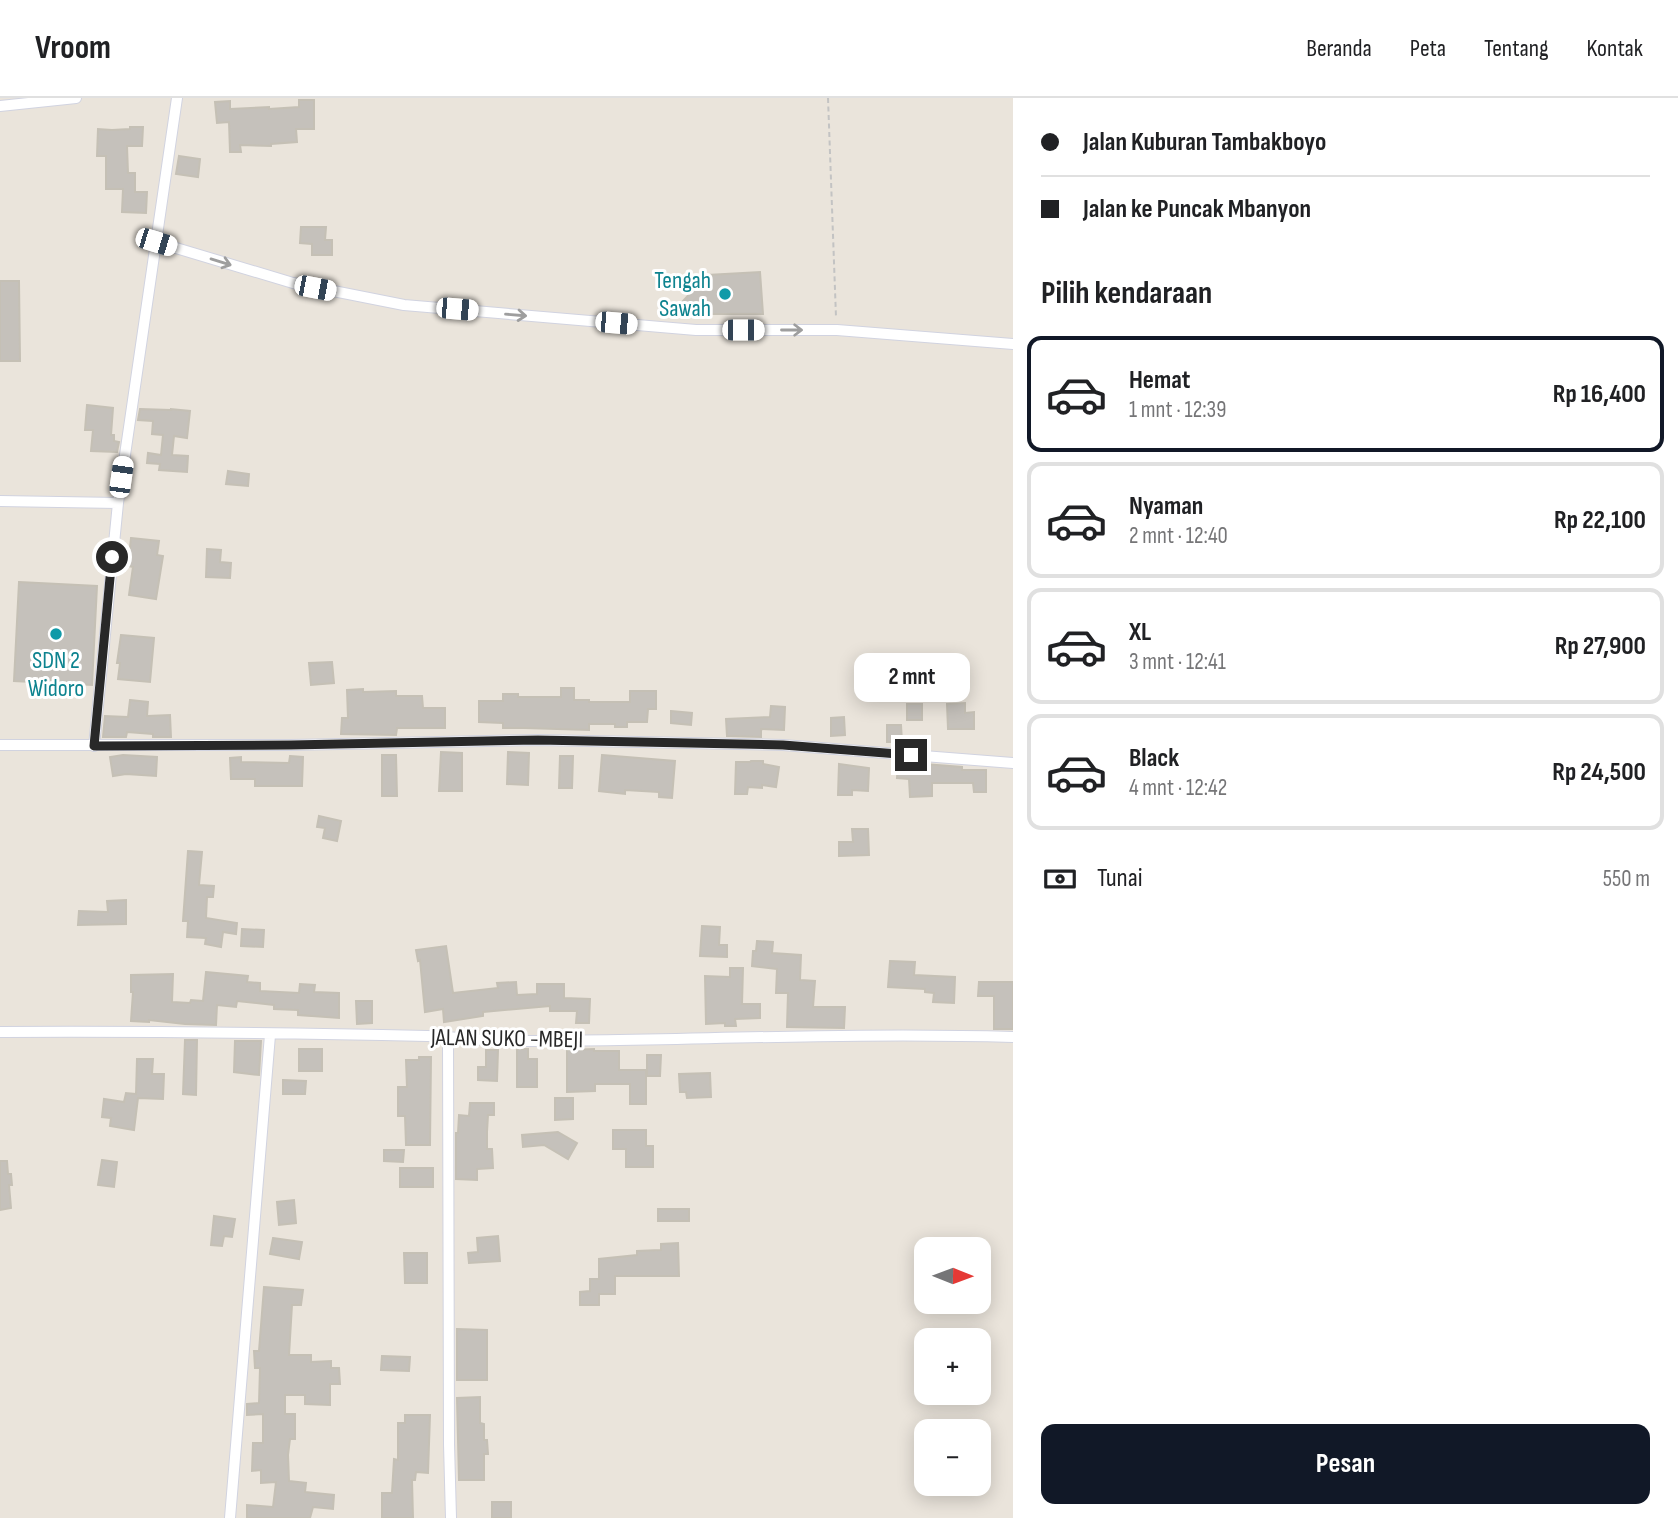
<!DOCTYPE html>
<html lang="id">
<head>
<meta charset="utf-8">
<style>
	body { margin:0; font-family:"Sofia Sans Condensed",sans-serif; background:#f6f6f6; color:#202124; height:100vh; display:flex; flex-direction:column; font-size:26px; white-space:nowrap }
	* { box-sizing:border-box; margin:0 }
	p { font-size:23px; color:#757577 }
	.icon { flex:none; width:38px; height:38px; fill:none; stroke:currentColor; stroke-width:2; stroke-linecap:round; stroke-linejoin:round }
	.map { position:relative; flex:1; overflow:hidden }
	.sheet { display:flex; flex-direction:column; background:#fff; width:665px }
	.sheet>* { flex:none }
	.top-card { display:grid; align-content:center; height:154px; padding:0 28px; background:#fff }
	.needle { width:46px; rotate:91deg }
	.controls { position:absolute; left:914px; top:1139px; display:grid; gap:14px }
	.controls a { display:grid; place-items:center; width:77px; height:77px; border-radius:14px; background:#fff; box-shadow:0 4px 18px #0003; font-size:35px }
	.end { position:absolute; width:32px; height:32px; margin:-16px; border:9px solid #282828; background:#fff; box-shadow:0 0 0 4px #fff }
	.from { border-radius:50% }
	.bubble { position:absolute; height:49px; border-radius:14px; background:#fff; box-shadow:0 4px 18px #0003; font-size:23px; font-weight:700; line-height:49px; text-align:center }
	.car { position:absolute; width:21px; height:42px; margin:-21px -10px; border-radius:9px; box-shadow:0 0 5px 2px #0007; background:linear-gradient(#fff 24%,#345 0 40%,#fff 0 76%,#345 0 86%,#fff 0) }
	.top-card b { display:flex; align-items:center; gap:24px; height:66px; font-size:26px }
	.top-card b+b { border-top:2px solid #e0e0e0 }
	.top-card i { width:18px; height:18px; background:#202124 }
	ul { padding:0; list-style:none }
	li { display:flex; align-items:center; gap:21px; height:116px; margin:0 14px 10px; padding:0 14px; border:4px solid #e0e0e0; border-radius:14px }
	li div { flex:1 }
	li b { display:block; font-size:26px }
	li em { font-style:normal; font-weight:700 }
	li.on { border-color:#111827 }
	li>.icon { width:63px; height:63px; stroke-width:1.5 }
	h2 { padding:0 28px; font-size:32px; line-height:84px }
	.pay { display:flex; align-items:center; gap:18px; height:77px; padding:0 28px; font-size:26px }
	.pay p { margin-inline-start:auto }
	.action { display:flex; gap:14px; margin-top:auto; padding:14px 28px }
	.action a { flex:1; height:80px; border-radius:14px; background:#111827; color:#fff; font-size:28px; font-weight:700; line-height:80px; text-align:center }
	header { display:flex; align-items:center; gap:42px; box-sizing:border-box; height:98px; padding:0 35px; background:#fff; border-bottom:2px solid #e0e0e0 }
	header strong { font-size:33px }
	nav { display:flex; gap:38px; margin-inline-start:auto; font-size:24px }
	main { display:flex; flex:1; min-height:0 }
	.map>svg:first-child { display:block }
	.building { fill:#c5c1bb; stroke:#c5c0b5; stroke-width:2 }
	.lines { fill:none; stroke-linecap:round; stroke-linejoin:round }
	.street-casing { stroke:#d1d3e0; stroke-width:12 }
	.path { stroke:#c3c3c3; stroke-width:2; stroke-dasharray:5 3.5; stroke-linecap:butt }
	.street { stroke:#fff; stroke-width:10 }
	.oneway { stroke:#9e9e9e }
	.route { stroke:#282828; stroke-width:9 }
	.culture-dot { fill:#0f9aa8; stroke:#fff; stroke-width:2.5 }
	.labels { text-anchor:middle; stroke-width:6; stroke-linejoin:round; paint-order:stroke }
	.culture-label { font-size:24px; fill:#0d838f; stroke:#fff; text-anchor:end }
	.street-label { font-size:24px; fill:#282828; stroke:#fff }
</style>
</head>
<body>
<header>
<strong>Vroom</strong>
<nav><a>Beranda</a><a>Peta</a><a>Tentang</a><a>Kontak</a></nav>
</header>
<main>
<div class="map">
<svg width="1013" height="1420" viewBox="0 0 1013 1420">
	<rect width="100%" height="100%" fill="#eae4db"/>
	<!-- building -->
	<path class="building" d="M299,2H314V31H296L297,44L271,46V48L240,47L241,54H230L229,24L217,25L215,4L230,3V11L269,9V11L299,9Z
		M130,29H143L142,48H127L128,75H135V94H147L146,115L122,114L123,91H106V58H97L98,31L112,32L130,31Z
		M179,58L200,61L198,79L176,76Z
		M301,129H326L325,142H332V157H312V146L300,145Z
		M760,174L763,216H671L707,177Z
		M0,183H19L20,263H0Z
		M87,307L113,310L111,337H114V343L119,344L117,354L91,353L93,332H85Z
		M140,311L171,312V311L190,313L187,340L174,338L172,357L188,358L187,374L159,372L160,366L147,365L148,355L161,357L163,337L152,336L153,323L138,322Z
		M228,373L249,376L248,388L226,386Z
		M131,440L159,443L157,457L163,458L156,501L129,497L133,469L128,468Z
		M207,451L221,452L220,464L231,465L230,480L206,479Z
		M19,484L97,488L92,587L14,583Z
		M121,537L154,540L150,584L118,581L120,565H117Z
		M332,564L334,585L311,587L309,565Z
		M561,590H574V602H589V604H630V593H656V611H648L647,624H627V629H615V626H589V632L524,630H503V625L479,624V603H503V596H518V599H561Z
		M363,591V594L396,593V598H422L423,610H445V630H397L396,637L341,636L342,620H348L347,592Z
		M130,602L148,604L147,618L170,617L171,639H153V636L127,634L126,639H103L105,618L128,619Z
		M965,605V615L974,614V631H948L947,606Z
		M907,606H922V622H907Z
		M771,608L785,609L784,632L761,631V639L727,638L726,621L770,619Z
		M671,613L692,615L691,627L671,625Z
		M844,619L845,637L831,638V620Z
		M887,627H901L902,644H887Z
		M441,654L462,655V693H439Z
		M508,654L529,655L528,687L507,686Z
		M123,657L157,659L156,678L126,676L113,678L110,659Z
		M382,657H396L397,698H382Z
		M602,657L675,663L672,700L659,699V694L625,692V696L599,693Z
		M290,658L303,659L302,688H255V681H231L230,660L241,659V664L289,665Z
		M560,658H573L572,690H559Z
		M751,663H763V666L779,669L776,689L762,687V690L748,689L747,696H735L736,664H750Z
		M898,664L962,669V672H986V694H974L973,685H932V698L910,699L909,681L897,680Z
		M839,666L869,670L868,693L852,692V697H838Z
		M319,718L341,723L337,743L323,740L325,730L317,729Z
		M852,731H868L869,757L839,758V744H853Z
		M188,753L202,754L199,787L214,788L213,799H207L206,820L237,825L236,836L223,834L221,849L205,846L206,840L187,839L188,823H183Z
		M126,802V826L78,827L79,813L108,814L107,803Z
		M702,828L720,829L719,847H727V859L700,858Z
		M242,831L264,832L263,849L241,848Z
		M757,843L773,844L772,855L801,857L800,882L815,883L813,909H845L844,930L787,929L788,895H776L777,871L752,868L753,853H756Z
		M446,848L453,895L498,890L497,885L516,884L517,897L537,896V886H564V900L590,901L589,925H576L577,913H550V908L483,914V918L444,924L443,911L425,914L420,862L418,863L416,852Z
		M890,863L915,864L914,877L955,879L954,905L933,904L934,895L925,894V891L888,889Z
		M730,870H743L742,906H760V920L735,921L736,928H725V925L706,926L705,878L730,879Z
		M206,874L248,878L247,884L260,885V893L299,895L300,886L315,887L314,894L339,895V920L298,917V912L274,911V907L237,903L236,909L217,907L216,927L185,926L149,922V924L131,923L133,894H131V877L173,876L172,904L190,905L191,902L203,903Z
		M979,884H1013V931H994V898H978Z
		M356,903H372V925L357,926Z
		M185,942H197L196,997L183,996Z
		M235,943H261L259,977L234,974Z
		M299,951H322V973H299Z
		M517,951H528V961H537V989H517Z
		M594,951V953H619V972H646V1006H630V986H595V993L567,994V952Z
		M486,952H498L497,983L478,982V969H486Z
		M647,957H661L660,978H647Z
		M419,959H431L430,1047H406L405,1018H398V989H407L406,962H419Z
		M137,961H153L152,976H164L163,1001L138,1000L134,1032L110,1028L111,1020L102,1019L104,1001L124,1004L126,995L136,996Z
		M710,975L711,999L687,1000L686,994H680L679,976Z
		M283,982L306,983L305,996H283Z
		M555,1000H573V1021L555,1022Z
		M470,1005H494V1017H488L487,1034V1051H492L493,1070L477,1071V1082L456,1081V1035H458L459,1017L469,1018Z
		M613,1032H646V1048H653V1069H626V1051H613Z
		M558,1034L577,1045L568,1061L544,1047L523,1049L522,1037Z
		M384,1052H404L403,1064L384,1063Z
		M102,1062L117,1064L114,1089L98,1087Z
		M0,1063H7L8,1076H11L12,1087H9L11,1110L0,1112Z
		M400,1070H433V1089H400Z
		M294,1102L296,1125L279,1127L277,1104Z
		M658,1111H689V1123H658Z
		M214,1118L235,1121L232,1139L224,1138L222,1148L211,1147Z
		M498,1138L500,1163L469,1165L468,1155L478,1154L477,1140Z
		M273,1140L302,1144L299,1161L270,1156Z
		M678,1145L679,1178H615V1196H599V1207H580V1194L590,1193V1181H599V1161L637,1157V1153L661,1152V1146Z
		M404,1155H427V1185H405Z
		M264,1189L303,1192L301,1207H292L289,1257H311V1264L331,1263V1270H339L340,1286H330V1307L305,1306V1297H285V1316H295V1341H290L288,1357L289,1383L306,1385L305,1394L334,1397L333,1411L313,1409L310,1420H247V1407L273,1409L276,1384L261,1385V1372L252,1373L253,1345H263V1316L247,1317V1306L259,1305L260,1270H255L254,1253H259Z
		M457,1231L487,1232V1282H457Z
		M382,1258L410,1259L409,1273L381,1272Z
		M480,1299V1325L484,1326V1342H487L488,1356H484V1382H459L457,1300Z
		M405,1317H430L428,1375L416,1374L415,1382H412L413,1420H382V1395H392L394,1361L398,1362V1325H405Z
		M492,1404H511V1420H492Z"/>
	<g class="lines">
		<!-- street casing -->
		<g class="street-casing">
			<path id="street" d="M0,8L76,0
				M156,144L293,185L404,207L696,232H837L1013,246
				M0,403L118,405
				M0,647H291L538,642L783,647L1013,665
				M94,648L118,405L177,0
				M0,934C142,933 285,935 427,938C456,939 484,943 512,943C679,943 846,934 1013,939
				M448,939L449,1346L451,1420
				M230,1420L270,937"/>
		</g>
		<!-- path -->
		<path class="path" d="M828,0L836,219"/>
		<!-- street -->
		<use href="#street" class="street"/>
	</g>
	<!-- one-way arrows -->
	<defs><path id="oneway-shaft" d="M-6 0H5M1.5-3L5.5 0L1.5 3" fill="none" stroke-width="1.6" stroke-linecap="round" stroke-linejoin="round" transform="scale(1.75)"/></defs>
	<g class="oneway">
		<use href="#oneway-shaft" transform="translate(221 164) rotate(17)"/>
		<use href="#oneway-shaft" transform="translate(516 217) rotate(5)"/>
		<use href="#oneway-shaft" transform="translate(792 232)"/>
	</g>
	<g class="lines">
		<!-- route -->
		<path class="route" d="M112,459L94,648L291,647L538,642L783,647L911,657"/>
	</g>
	<!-- markers -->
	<g class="culture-dot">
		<circle cx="725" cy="196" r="7"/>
		<circle cx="56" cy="536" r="7"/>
	</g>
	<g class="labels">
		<!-- culture labels -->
		<g class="culture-label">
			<text x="711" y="190">Tengah<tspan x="711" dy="28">Sawah</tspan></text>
			<text x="56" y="570" text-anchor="middle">SDN 2<tspan x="56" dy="28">Widoro</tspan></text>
		</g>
		<!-- street labels -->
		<g class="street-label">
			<text transform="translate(507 940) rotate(1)" y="8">JALAN SUKO -MBEJI</text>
		</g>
	</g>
</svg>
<div class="controls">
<a><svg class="needle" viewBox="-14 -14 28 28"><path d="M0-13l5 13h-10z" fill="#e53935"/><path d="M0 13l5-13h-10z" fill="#757577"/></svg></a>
<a>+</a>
<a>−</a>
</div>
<i class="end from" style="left:112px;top:459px"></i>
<i class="end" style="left:911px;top:657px"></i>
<div class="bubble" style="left:854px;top:555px;width:116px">2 mnt</div>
<i class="car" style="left:156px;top:144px;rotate:107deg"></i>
<i class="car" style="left:315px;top:190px;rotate:101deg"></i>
<i class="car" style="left:457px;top:211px;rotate:95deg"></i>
<i class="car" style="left:616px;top:225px;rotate:95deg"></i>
<i class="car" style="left:743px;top:232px;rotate:90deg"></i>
<i class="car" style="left:121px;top:379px;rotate:8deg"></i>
</div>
<section class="sheet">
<div class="top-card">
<b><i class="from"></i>Jalan Kuburan Tambakboyo</b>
<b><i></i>Jalan ke Puncak Mbanyon</b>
</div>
<h2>Pilih kendaraan</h2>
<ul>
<li class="on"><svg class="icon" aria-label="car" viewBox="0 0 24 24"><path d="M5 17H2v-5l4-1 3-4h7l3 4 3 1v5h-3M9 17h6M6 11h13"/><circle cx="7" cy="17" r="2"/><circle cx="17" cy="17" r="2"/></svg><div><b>Hemat</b><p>1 mnt · 12:39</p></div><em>Rp 16,400</em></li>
<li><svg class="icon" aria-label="car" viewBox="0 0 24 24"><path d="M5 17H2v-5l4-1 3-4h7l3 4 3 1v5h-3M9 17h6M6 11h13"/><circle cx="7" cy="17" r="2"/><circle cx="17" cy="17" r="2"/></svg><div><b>Nyaman</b><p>2 mnt · 12:40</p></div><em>Rp 22,100</em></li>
<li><svg class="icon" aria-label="car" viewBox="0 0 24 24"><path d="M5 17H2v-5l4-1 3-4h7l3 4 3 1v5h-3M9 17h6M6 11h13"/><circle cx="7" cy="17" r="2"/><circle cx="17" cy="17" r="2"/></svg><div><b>XL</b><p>3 mnt · 12:41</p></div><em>Rp 27,900</em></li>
<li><svg class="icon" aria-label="car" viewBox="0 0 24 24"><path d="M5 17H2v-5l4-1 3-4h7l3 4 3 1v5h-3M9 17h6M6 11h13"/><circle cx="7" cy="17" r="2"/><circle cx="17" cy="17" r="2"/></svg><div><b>Black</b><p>4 mnt · 12:42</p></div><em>Rp 24,500</em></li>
</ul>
<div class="pay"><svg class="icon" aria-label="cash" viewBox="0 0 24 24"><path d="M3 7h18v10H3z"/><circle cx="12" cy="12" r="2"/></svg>Tunai<p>550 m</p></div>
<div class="action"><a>Pesan</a></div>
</section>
</main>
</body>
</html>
